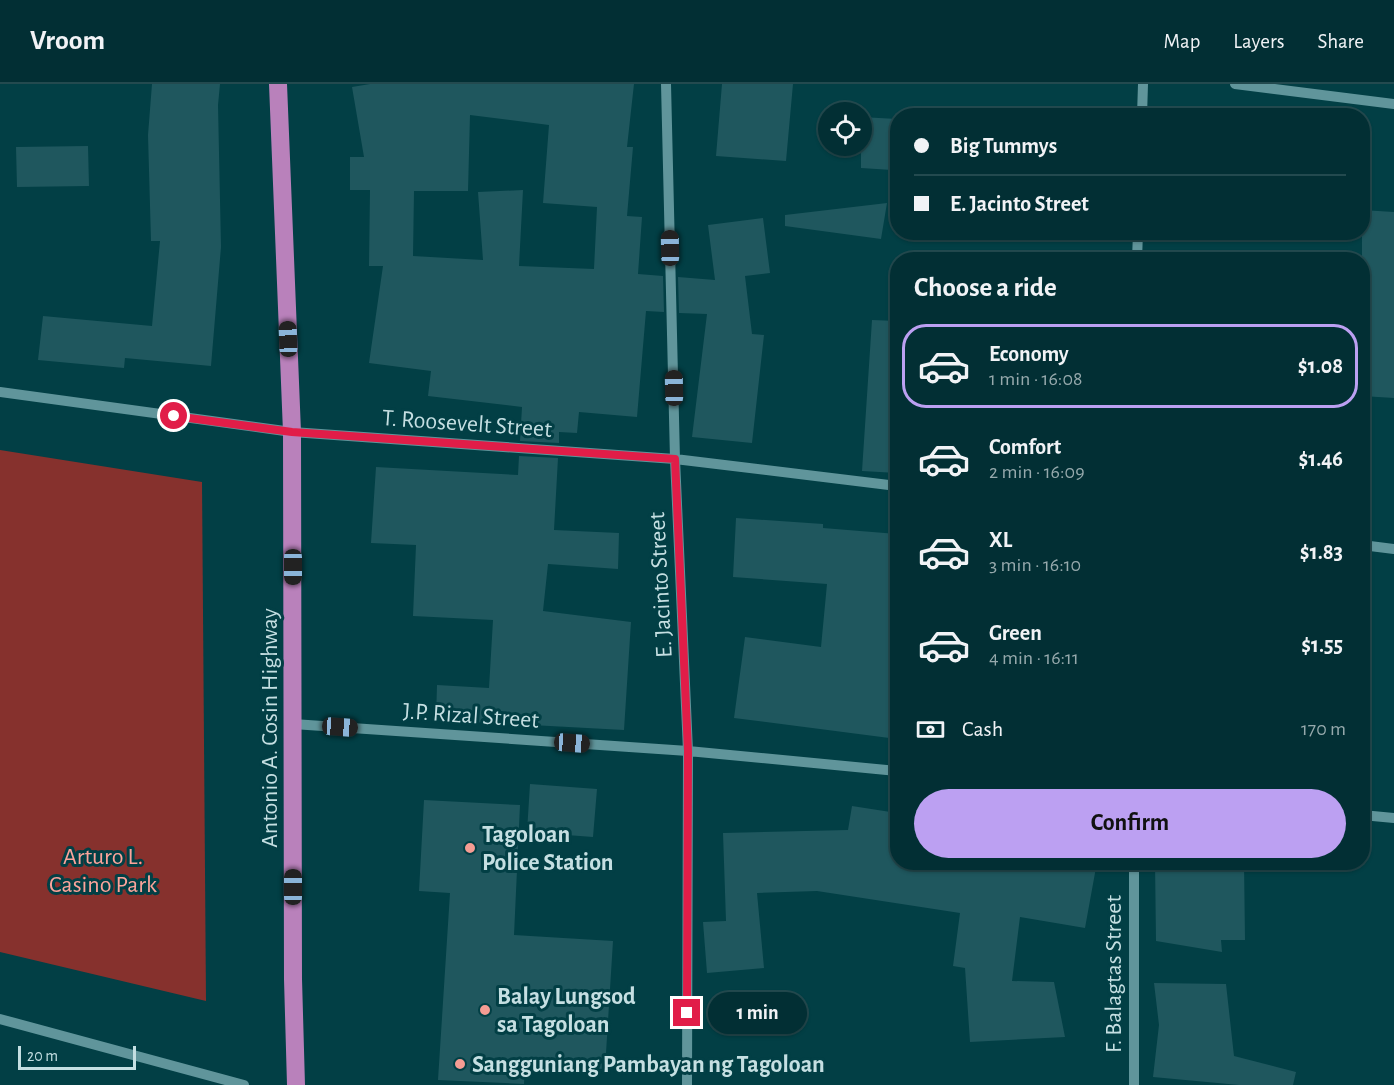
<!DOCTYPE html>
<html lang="en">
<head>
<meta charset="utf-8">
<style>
	body { margin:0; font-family:"Alegreya Sans",sans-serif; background:#0c373c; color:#f1f3f6; height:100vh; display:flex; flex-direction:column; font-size:22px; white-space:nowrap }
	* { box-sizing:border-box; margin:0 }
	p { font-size:20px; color:#96a9ac }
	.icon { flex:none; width:33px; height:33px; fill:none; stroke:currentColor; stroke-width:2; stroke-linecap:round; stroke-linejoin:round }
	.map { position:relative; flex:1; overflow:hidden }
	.side { position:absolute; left:890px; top:168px; width:480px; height:618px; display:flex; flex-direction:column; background:#022f34; border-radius:24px; box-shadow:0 2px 4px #0004,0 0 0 2px #234a4f }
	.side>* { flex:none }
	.banner { position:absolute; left:890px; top:24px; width:480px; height:132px; border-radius:24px; box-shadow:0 2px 4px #0004,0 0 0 2px #234a4f; display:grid; align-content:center; height:132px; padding:0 24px; background:#022f34 }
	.controls { position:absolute; left:818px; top:18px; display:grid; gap:12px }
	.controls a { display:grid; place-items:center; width:54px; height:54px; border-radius:50%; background:#022f34; box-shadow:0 2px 4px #0004,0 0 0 2px #234a4f; font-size:30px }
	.scale { position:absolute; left:18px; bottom:15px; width:118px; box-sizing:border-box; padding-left:6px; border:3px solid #c5dfe2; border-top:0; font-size:16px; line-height:21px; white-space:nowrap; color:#c5dfe2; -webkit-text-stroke:4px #023f45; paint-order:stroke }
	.end { position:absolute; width:27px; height:27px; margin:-14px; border:8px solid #e11d48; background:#fff; box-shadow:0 0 0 3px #fff }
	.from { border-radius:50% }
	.bubble { position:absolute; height:42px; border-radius:21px; background:#022f34; box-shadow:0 2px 4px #0004,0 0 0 2px #234a4f; font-size:20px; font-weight:700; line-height:42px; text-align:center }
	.car { position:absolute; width:18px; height:36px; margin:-18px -9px; border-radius:8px; box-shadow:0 0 4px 2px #0007; background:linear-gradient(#222 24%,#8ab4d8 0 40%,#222 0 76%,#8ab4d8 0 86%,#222 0) }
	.banner b { display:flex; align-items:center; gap:21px; height:57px; font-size:22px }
	.banner b+b { border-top:2px solid #234a4f }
	.banner i { width:15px; height:15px; background:#f1f3f6 }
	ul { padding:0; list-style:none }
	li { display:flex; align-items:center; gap:18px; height:84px; margin:0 12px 9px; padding:0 12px; border:3px solid transparent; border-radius:24px }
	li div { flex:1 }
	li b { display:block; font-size:22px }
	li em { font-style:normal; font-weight:700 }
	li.selected { border-color:#bca0f2 }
	li>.icon { width:54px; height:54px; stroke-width:1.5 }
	h2 { padding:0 24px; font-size:27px; line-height:72px }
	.pay { display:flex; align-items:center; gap:15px; height:66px; padding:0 24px; font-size:22px }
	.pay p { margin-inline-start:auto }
	.primary-button { display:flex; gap:12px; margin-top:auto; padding:12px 24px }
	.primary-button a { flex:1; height:69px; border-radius:36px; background:#bca0f2; color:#111; font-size:24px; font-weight:700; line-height:69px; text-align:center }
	header { display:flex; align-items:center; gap:36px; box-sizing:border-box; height:84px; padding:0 30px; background:#022f34; border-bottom:2px solid #234a4f }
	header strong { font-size:28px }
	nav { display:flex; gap:33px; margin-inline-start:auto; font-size:21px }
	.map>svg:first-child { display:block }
	.green { fill:#86312d }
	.building { fill:#1f575e; fill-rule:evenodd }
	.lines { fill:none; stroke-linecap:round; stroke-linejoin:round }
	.minor { stroke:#60959b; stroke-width:10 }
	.highway { stroke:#b981bb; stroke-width:18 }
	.route { stroke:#e11d48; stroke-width:8 }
	.poi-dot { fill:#f59c93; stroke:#023f45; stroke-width:2 }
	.labels { text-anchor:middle; stroke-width:6; stroke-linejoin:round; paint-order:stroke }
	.street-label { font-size:24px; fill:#c5dfe2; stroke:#023f45 }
	.poi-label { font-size:24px; font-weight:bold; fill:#c5dfe2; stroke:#023f45; text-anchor:start }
	.park-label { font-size:24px; fill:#fca49b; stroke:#023f45 }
</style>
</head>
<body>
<header>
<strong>Vroom</strong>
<nav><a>Map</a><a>Layers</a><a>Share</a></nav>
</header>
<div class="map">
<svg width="1394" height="1001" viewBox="0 0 1394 1001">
	<rect width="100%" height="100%" fill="#023f45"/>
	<!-- green -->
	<path class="green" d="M0,366L202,398L206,917L0,868Z"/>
	<!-- building -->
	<path class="building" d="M152,0H220L218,21L221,163L211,282L125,274L124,284L38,276L43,232L152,242L160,157H151L148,51Z
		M370,0H634L627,63H633L627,132L642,133L638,190L663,192L664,228L646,227L637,333L579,328L577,349L559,348V359L520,357L522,323L428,312L431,287L369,279L383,182H369L370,106H350V73H364L352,3ZM470,31L549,41L543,119L597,123L594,185L519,182L523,106L478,108L483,176L413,172L414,107H468Z
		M722,0H793L786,77L716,72Z
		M861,33L897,35V80H893L892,86L861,84Z
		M88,62L89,102L17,103L16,63Z
		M887,119L881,155L785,142V131Z
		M1362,126L1394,128V314L1362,312Z
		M763,134L770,189L745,192L752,250L764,251L752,359L692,353L707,230L679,229L678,193L715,196L708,141Z
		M872,236L897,237V389L862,387Z
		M519,372L558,374L554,446L619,449L618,485L548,480L543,527L631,538L624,646L436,636L437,601L489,604L493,536L413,532L416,461L371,459L376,383L518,391Z
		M736,434L823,440V444L897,450V655L734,634L745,553L821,563L827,500L733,493Z
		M530,700L597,705L593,753L527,748Z
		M424,716L520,721L514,851L613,857L605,985L525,981L524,1000L438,996L450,809L419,807Z
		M852,722L897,729V778H1097L1085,844L1020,833L1012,897L1054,898L1065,953L970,958L965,884L953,882L960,829L817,807L757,809L764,884L707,889L703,838L726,837L723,749L848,746Z
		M1155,778H1244L1245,856H1221L1222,868L1156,857Z
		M1154,899L1226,900L1234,972L1296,988L1293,1001H1239L1153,993L1159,941Z"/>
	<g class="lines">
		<!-- minor -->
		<path class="minor" d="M666,0L675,375L688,667L687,1001
			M1235,0L1394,20
			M1142,32L1143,0
			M1137,176L1138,148
			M0,308L292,348L675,375L897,402
			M1362,461L1394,465
			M293,640L688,667L897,687
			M1362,731L1394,734
			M1134,778V1001
			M0,935L244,1001"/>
		<!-- highway -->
		<path class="highway" d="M278,0L292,348L293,895L296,1001"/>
	</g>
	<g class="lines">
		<!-- route -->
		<path class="route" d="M174,332L292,348L675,375L688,667L687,929"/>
	</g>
	<!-- markers -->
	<g class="poi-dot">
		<circle cx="470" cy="764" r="6"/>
		<circle cx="485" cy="926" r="6"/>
		<circle cx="460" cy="980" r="6"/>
	</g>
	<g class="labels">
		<!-- street labels -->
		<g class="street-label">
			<text transform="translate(467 339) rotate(4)" y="8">T. Roosevelt Street</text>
			<text transform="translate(660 501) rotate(-93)" y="8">E. Jacinto Street</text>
			<text transform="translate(471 631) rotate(4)" y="8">J.P. Rizal Street</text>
			<text transform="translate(269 644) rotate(-90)" y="8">Antonio A. Cosin Highway</text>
			<text transform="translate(1113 890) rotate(-90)" y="8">F. Balagtas Street</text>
		</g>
		<!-- poi labels -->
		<g class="poi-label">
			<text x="482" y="758">Tagoloan<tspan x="482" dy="28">Police Station</tspan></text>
			<text x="497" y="920">Balay Lungsod<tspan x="497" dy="28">sa Tagoloan</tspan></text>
			<text x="472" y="988">Sangguniang Pambayan ng Tagoloan</text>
		</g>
		<!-- park labels -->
		<g class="park-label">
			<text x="103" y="780">Arturo L.<tspan x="103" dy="28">Casino Park</tspan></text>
		</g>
	</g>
</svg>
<div class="controls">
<a><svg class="icon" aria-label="locate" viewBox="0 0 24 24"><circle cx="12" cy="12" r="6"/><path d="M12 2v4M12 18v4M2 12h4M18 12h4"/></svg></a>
</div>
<div class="scale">20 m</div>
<i class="end from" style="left:174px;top:332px"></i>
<i class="end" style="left:687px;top:929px"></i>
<div class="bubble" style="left:708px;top:908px;width:99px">1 min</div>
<i class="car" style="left:670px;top:164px;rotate:359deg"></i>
<i class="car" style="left:288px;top:255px;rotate:358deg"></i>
<i class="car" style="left:674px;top:304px;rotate:359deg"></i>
<i class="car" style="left:293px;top:483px;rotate:180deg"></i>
<i class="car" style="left:340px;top:643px;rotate:94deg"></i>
<i class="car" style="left:572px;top:659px;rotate:94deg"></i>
<i class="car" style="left:293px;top:803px;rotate:0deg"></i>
<div class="banner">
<b><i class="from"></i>Big Tummys</b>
<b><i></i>E. Jacinto Street</b>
</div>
<section class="side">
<h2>Choose a ride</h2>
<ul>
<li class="selected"><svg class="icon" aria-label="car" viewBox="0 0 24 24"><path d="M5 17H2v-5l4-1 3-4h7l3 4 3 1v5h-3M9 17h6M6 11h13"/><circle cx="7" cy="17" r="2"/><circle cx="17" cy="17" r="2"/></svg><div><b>Economy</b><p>1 min · 16:08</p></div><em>$1.08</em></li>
<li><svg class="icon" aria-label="car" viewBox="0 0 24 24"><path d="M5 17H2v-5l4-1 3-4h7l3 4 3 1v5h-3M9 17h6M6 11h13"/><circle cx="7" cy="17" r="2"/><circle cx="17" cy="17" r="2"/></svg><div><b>Comfort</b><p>2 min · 16:09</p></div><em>$1.46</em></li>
<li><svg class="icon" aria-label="car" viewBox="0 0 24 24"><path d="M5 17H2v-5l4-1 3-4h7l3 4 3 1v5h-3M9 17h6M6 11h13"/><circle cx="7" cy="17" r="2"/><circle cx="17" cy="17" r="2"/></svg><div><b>XL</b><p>3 min · 16:10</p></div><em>$1.83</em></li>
<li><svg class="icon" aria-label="car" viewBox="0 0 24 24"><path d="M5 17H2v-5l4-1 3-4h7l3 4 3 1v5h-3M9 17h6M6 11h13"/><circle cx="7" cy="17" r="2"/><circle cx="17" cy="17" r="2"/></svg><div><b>Green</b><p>4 min · 16:11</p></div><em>$1.55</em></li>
</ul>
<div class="pay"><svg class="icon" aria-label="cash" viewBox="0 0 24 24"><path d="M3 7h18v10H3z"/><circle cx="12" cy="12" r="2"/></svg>Cash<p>170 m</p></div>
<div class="primary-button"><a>Confirm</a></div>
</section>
</div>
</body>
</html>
